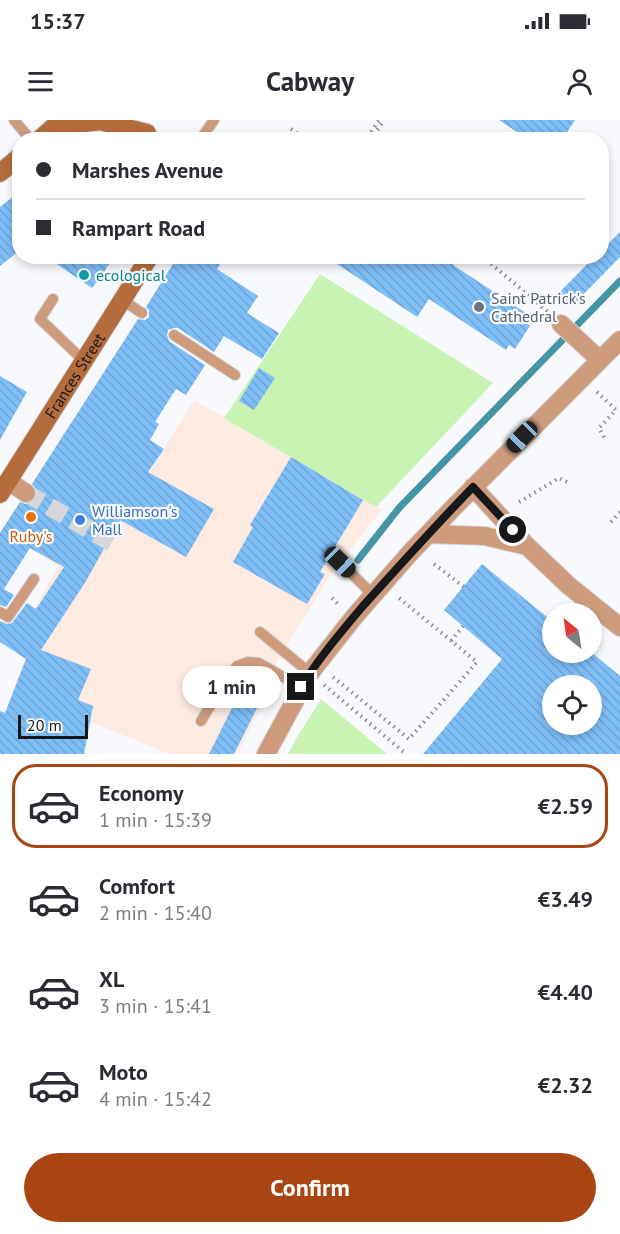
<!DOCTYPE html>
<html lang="en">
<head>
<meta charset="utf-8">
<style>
	body { margin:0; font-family:"PT Sans",sans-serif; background:#f7f7f7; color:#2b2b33; height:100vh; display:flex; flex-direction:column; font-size:22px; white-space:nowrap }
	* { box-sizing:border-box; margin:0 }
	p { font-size:20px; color:#7c7c81 }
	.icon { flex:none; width:33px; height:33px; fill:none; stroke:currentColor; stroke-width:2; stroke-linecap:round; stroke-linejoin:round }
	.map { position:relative; height:634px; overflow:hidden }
	.details { display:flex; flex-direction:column; background:#fff; flex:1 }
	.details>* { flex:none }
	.top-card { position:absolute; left:12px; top:12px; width:597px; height:132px; border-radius:24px; box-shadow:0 3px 9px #0003; display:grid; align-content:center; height:132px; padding:0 24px; background:#fff }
	.needle { width:39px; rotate:330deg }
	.buttons { position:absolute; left:542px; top:483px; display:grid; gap:12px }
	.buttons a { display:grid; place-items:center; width:60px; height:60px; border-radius:50%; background:#fff; box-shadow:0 3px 9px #0003; font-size:30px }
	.scale { position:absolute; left:18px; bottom:15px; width:70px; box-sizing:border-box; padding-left:6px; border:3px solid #171819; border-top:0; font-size:16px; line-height:21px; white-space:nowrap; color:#171819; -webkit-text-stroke:4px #f7f9fc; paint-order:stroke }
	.end { position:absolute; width:27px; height:27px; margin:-14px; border:8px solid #171819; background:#fff; box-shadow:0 0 0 3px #fff }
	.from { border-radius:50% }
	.bubble { position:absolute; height:42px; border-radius:21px; background:#fff; box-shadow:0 3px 9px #0003; font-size:20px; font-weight:800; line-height:42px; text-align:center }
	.car { position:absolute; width:18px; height:36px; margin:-18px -9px; border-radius:8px; box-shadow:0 0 4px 2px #0007; background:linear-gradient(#222 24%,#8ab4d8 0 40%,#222 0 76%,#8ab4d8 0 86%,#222 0) }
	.top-card b { display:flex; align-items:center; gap:21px; height:57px; font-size:22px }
	.top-card b+b { border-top:2px solid #e1e1e2 }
	.top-card i { width:15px; height:15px; background:#2b2b33 }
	ul { padding:10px 0 0; list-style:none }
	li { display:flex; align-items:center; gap:18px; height:84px; margin:0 12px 9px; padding:0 12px; border:3px solid transparent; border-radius:24px }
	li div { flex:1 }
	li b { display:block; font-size:22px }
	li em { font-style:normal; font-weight:800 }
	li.on { border-color:#a94512 }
	li>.icon { width:54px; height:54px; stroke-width:1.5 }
	.primary-button { display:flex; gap:12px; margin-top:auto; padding:12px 24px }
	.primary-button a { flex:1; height:69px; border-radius:36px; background:#a94512; color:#fff; font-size:24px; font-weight:800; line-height:69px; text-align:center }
	.status { display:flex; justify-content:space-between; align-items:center; height:42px; padding:0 30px; background:#fff; direction:ltr }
	.status svg { height:16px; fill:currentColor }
	header { display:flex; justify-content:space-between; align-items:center; height:78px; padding:0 24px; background:#fff; font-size:27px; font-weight:800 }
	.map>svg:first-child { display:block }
	.commercial { fill:#fdebe1 }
	.green { fill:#c9f3b3 }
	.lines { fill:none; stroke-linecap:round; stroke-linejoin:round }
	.stream { stroke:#4695a3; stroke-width:7 }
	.building { fill:url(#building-back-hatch); fill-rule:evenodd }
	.street-tunnel { stroke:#d5d7da; stroke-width:18; stroke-dasharray:18 9; stroke-linecap:butt }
	.lane-casing { stroke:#d3d5d8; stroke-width:12 }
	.street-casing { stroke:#d3d5d8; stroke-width:20 }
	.secondary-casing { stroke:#d3d5d8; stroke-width:20 }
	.path { stroke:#8a8c8e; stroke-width:4; stroke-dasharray:1.5 4.5; stroke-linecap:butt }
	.lane { stroke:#ce9b7d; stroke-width:10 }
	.street { stroke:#ce9b7d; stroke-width:18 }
	.secondary { stroke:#b56c3d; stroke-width:18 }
	.route { stroke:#171819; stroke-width:8 }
	.culture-dot { fill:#0f9aa8; stroke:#f7f9fc; stroke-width:2 }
	.worship-dot { fill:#6b7280; stroke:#f7f9fc; stroke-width:2 }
	.food-dot { fill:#e8710a; stroke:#f7f9fc; stroke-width:2 }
	.shop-dot { fill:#3f7fe0; stroke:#f7f9fc; stroke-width:2 }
	.labels { text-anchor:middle; stroke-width:4.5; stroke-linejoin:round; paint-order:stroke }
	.culture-label { font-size:16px; fill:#0d838f; stroke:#f7f9fc; text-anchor:start }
	.worship-label { font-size:16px; fill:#5b616d; stroke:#f7f9fc; text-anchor:start }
	.street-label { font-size:16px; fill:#171819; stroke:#f7f9fc }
	.shop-label { font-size:16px; fill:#366cbe; stroke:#f7f9fc; text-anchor:start }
	.food-label { font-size:16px; fill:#c56008; stroke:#f7f9fc }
</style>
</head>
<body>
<div class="status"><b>15:37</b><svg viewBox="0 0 49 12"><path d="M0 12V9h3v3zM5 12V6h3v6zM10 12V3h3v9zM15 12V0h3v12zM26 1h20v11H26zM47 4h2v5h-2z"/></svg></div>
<header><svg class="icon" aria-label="menu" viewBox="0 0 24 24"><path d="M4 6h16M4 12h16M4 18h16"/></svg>Cabway<svg class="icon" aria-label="person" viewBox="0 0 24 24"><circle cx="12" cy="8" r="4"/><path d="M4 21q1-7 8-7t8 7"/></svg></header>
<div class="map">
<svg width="620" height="634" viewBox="0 0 620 634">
	<defs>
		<pattern id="building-back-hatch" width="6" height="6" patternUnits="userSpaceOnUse" patternTransform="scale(1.5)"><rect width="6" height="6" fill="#7fbff8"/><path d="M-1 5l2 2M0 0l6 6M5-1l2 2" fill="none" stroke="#6da3d4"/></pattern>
	</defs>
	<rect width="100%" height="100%" fill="#f7f9fc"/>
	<!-- commercial -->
	<path class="commercial" d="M194,280L382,390L330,455L267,558L274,561L237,634H169L13,570L33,519L22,510L58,446L1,411L71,302L102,322L151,350Z"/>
	<!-- green -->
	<path class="green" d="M320,154L493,263L376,387L224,298Z
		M321,579L387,634H288L296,619Z"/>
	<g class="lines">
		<!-- stream -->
		<path class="stream" d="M358,440L399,388L620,161"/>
	</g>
	<!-- building -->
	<path class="building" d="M499,0H575L562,20H529Z
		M20,71V130L0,146V87Z
		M620,112V137L573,185L556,176L595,136H602V130Z
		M45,136H114L101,157L92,168Z
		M178,136H225L217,149L258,176L247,193L279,213L262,239L224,216L214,232L178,208H174L168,210L167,215L169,221L205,245L186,275L176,269L155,302L159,304L150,320L164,329L148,352L214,389L186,437L120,400L86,461L41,530L91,549L78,580L93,586L84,634H0V591L5,593L26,539L0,522V501L7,504L12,503L27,483L36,489L64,447L30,428L4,469L14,475L6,487L0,485V413L20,382L25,384L30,383L36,379L37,373L36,369L32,364L138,199L145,200L149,197V190L146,187Z
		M325,136H459L453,145L529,195L524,202L530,206L515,229L509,225L506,230L429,179L417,197Z
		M259,248L275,258L254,290L239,281Z
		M0,256L27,272L0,320Z
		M291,337L363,380L320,452L325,454L307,484L233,442L253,407L250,405Z
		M482,444L552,501V532H591L620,556V634H423L502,539L444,490ZM552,566H591V604H552Z
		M249,554L269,564L234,634H209Z"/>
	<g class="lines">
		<!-- street-tunnel -->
		<path class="street-tunnel" d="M26,373L114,424"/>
		<!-- lane casing -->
		<g class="lane-casing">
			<path id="lane" d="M14,0L31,20
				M200,20L214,0
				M53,179L40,199L84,241
				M122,180L142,193
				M174,215L235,255
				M340,442L373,475
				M0,492L8,497L34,459
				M260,512L310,553
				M201,601L227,558L237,546L248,542L259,543L301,567"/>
		</g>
		<!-- street casing -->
		<g class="street-casing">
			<path id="street" d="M561,204L600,240
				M8,361L26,373
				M473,367L527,426L568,465L620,507
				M428,414L485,416L527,426
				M266,634L310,553L354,497L410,433L452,389L620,220"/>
		</g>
		<!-- secondary casing -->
		<g class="secondary-casing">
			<g id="secondary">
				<path d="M54,7L100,1L147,13"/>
				<path d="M39,20L61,0"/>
				<path d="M0,53L20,36"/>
				<path id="s1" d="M0,374L150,136"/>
			</g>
		</g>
		<!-- path -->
		<path class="path" d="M291,9L309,20
			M368,17L379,0
			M371,20L384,0
			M482,136L548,192
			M597,272L616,290L599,308L605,319
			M519,382L559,358L567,362
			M611,402L620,392
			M434,444L464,467
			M332,478L338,484
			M451,521L463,506
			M333,557L409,619L477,542L399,478
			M324,565L406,634"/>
		<!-- lane -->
		<use href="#lane" class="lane"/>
		<!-- street -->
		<use href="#street" class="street"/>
		<!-- secondary -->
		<use href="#secondary" class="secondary"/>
	</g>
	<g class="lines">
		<!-- route -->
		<path class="route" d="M301,567C319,538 341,512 363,486C399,446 435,406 473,367L513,410"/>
	</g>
	<!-- markers -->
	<circle class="culture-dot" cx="84" cy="155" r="6"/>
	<circle class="worship-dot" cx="479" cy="187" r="6"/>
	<circle class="food-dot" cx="31" cy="397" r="6"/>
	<circle class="shop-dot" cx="80" cy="400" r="6"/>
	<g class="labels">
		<!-- culture labels -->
		<g class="culture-label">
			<text x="96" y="161">ecological</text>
		</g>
		<!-- worship labels -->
		<g class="worship-label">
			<text x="491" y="184">Saint Patrick's<tspan x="491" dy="18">Cathedral</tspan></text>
		</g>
		<!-- street labels -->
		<g class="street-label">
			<text dy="6" stroke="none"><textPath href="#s1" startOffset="140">Frances Street</textPath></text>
		</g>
		<!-- shop labels -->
		<g class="shop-label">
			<text x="92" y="397">Williamson's<tspan x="92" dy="18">Mall</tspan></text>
		</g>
		<!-- food labels -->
		<g class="food-label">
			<text x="31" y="422">Ruby's</text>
		</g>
	</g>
</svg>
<div class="buttons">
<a><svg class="needle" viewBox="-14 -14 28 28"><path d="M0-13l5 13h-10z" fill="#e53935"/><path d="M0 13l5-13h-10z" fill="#7c7c81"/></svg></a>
<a><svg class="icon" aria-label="locate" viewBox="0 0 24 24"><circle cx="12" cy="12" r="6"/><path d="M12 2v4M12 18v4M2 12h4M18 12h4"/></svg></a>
</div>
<div class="scale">20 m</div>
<i class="end from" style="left:513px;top:410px"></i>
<i class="end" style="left:301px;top:567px"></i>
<div class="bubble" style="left:182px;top:546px;width:99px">1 min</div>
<i class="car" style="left:522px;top:317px;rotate:224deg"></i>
<i class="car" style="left:340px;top:442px;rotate:134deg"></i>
<div class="top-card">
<b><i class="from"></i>Marshes Avenue</b>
<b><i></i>Rampart Road</b>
</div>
</div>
<section class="details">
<ul>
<li class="on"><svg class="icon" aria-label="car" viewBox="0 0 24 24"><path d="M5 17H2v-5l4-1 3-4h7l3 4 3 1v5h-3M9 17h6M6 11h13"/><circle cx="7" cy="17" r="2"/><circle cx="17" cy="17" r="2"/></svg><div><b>Economy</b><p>1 min · 15:39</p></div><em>€2.59</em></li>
<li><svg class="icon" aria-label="car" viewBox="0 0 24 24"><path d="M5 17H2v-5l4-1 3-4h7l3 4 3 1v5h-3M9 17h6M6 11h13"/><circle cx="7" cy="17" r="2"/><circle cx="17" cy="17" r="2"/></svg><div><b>Comfort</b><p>2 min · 15:40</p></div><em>€3.49</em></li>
<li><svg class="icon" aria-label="car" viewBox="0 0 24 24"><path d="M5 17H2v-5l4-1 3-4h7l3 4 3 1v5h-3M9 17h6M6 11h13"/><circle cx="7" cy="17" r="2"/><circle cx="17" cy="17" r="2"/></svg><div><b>XL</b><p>3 min · 15:41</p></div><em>€4.40</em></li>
<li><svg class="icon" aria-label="car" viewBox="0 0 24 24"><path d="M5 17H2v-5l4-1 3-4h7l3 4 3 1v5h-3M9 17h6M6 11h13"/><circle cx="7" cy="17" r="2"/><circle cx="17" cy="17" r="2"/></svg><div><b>Moto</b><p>4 min · 15:42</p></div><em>€2.32</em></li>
</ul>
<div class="primary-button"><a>Confirm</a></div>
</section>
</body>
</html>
